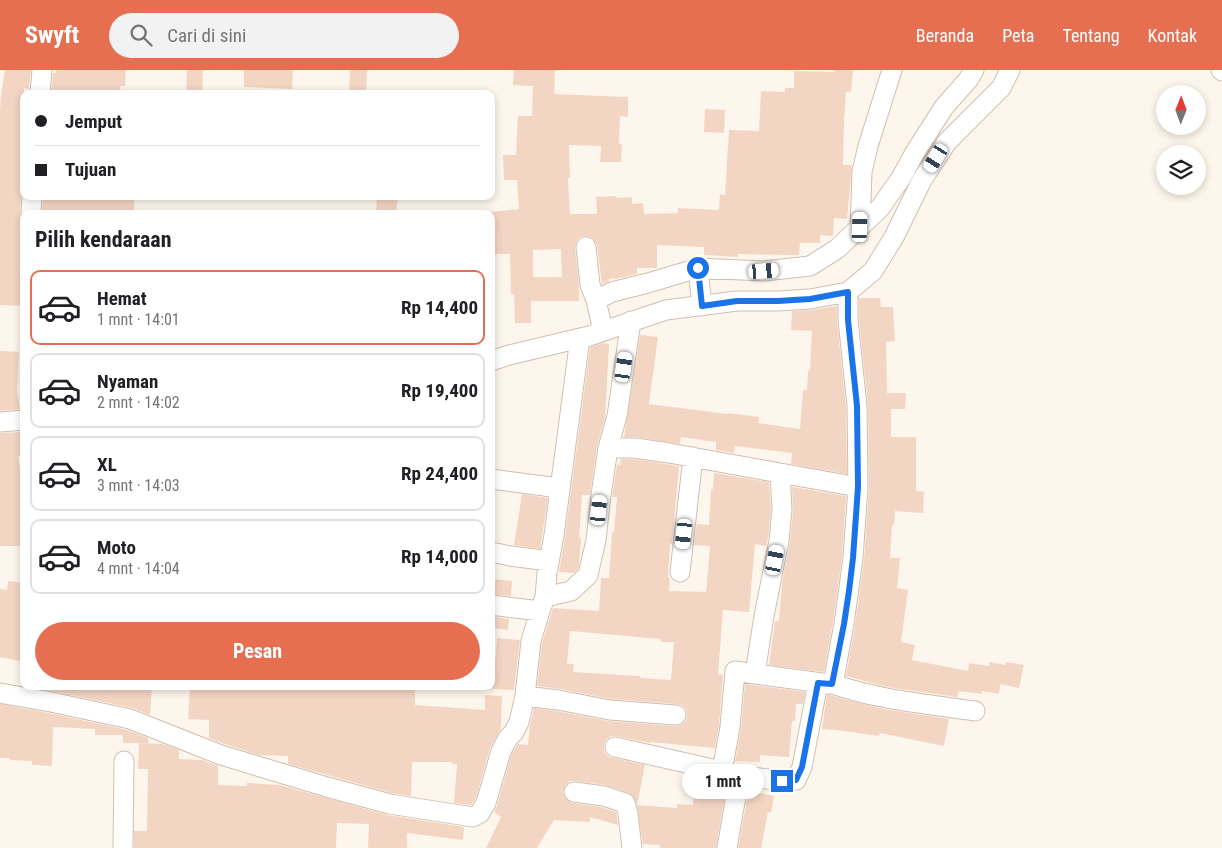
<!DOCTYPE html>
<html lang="id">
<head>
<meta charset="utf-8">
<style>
	body { margin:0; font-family:"Roboto Condensed",sans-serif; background:#f2f2f2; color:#202124; height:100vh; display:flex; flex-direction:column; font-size:19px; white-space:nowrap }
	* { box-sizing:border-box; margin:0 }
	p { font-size:16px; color:#757577 }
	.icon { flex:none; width:28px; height:28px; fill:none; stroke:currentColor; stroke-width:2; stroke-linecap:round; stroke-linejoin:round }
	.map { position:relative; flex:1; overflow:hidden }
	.details { position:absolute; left:20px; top:140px; width:475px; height:480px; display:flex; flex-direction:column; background:#fff; border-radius:10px; box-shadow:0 2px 8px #0003 }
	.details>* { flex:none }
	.hud { position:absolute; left:20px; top:20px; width:475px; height:110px; border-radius:10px; box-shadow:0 2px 8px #0003; display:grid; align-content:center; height:110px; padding:0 15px; background:#fff }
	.needle { width:32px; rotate:1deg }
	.fabs { position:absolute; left:1156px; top:15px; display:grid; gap:10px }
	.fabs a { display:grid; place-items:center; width:50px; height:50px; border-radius:50%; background:#fff; box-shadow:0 2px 8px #0003; font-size:25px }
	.end { position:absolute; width:22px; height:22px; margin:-11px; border:6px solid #1a73e8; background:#fff; box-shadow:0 0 0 2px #fff }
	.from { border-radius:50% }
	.bubble { position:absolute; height:35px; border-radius:18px; background:#fff; box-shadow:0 2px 8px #0003; font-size:16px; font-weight:700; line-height:35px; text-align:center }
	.car { position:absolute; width:15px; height:30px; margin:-15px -8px; border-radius:6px; box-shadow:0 0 4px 1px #0007; background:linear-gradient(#fff 24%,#345 0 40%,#fff 0 76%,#345 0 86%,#fff 0) }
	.hud b { display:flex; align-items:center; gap:18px; height:48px; font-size:19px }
	.hud b+b { border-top:1px solid #e0e0e0 }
	.hud i { width:12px; height:12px; background:#202124 }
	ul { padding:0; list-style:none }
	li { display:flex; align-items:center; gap:15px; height:75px; margin:0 10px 8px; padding:0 5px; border:2px solid #e0e0e0; border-radius:10px }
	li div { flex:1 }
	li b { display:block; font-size:19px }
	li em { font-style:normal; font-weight:700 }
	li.current { border-color:#e76f51 }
	li>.icon { width:45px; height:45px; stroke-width:1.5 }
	h2 { padding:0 15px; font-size:22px; line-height:60px }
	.primary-button { display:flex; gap:10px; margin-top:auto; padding:10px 15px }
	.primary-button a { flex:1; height:58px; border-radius:30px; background:#e76f51; color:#fff; font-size:20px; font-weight:700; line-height:58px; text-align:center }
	header { display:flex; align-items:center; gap:30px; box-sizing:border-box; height:70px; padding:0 25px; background:#e76f51; color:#fff }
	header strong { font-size:24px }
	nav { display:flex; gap:28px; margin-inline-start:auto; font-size:18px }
	.search { width:350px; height:45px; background:#f2f2f2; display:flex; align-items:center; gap:12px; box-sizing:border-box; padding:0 18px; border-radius:28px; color:#757577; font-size:19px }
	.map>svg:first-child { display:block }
	.building { fill:#f3d5c3; fill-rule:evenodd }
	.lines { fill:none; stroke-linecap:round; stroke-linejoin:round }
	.minor-casing { stroke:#d1beb0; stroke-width:21 }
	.minor { stroke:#fff; stroke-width:19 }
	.route { stroke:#1a73e8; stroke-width:6 }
</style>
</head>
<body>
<header>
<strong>Swyft</strong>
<div class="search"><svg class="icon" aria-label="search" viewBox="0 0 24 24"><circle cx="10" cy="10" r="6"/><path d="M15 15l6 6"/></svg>Cari di sini</div>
<nav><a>Beranda</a><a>Peta</a><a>Tentang</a><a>Kontak</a></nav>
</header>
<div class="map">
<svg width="1222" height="778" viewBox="0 0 1222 778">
	<rect width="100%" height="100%" fill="#fdf6ec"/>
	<!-- building -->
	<path class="building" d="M5,0H31L29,19L24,18V119L21,125L20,143L21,149L24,152V182L22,219H23L22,236L0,235V40L1,26Z
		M56,0H126L125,16H120V24H58L51,23L53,3H56Z
		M187,0H203L202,24H186Z
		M244,0H293L292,19L244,17Z
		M350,0H367L366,23L349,22Z
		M514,0H555L554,24L628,27V47L620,46L619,74H622L621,92H600L601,76L569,75L570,108H568L570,144H597L596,127L616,126V128L632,127V134L643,133L644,144L678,143V138L719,140L720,124L725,125L729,60L759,61L761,21L785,22V18H794V1L835,2V0H853L851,22H846L844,50L843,95H852L847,149L834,148L833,166L820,165V173H800L799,185L738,184V187L704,185V177L657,175V198H637V204L620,208L609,209V211L602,214L597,175L595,171L591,167L584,166L579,168L576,172L575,178L579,215V231H531V253H515L514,224H511L510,184H491V142L519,139L517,110H504L503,85H516L518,46H532L533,16L513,15ZM561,179L562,207H533V180Z
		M705,39L725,40L724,63L704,62Z
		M43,126H75L111,129V126H134V144H42Z
		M377,126H398L396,144H376Z
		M859,228H880L881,237H893L895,271L886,272L887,323H906L905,339H891V367H916V421L924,422L923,443L895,441L894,455H892L890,488H900L897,518L908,520L901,572L915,575L912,590L968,601L969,593L989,596V592L1006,595V592L1024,595L1019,618L1000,614L999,624L982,621V624L959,621L957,627L887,617L846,606L855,556L864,490L869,418L868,336L859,249Z
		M837,236V251L846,337L847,404L791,394L792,383L735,376L734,383L716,380V372L681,367L680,374L636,367H624L640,265L658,267L649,334L727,344L728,343L759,347L758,353L800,359L803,320H807L808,300L810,301L812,261L791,260L792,241L812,240Z
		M602,273L609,274L605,348L597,376L590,425H582L579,468H581L579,494L578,499L574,503L559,502L565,467L590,277Z
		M0,281L19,282L17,319L20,339L0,341Z
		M20,362V386H18L24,432V476H0V363Z
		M621,389H634L679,396L674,453L672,474L670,473L668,508H670L669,521L706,522L710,476L694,475L697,454L709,455L711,419H713L714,403L769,412L771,440L768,469L766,476L755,474L749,542L723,540L718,604L723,605L719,655L715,678L650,672V673L617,666H611L606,670L604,675V681L608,686L613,688L645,695L637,735L633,726L629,723L606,715L575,711H570L565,716L563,721L564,727L568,731L572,733L601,737L616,742L618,755L590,747V752L554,750L537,778H486L501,747L494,742L497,736L511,685L518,674L528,675L530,655L534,638L556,641L609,651L675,656L681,655L686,651L687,646L686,640L682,635L677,634L611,629L560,619L537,616L542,573L553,538L599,541L601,508H609L612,462H614L617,427H612L617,394L620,395ZM570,561L661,569V572H674L671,610L640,608V606L573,602L574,594H567Z
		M792,417L846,426L842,487L833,552L824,602L769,595L775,551H779L782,513L790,472L793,441Z
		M522,424L548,428L540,479L514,475Z
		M491,509L512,511L511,526L491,524Z
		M8,511L24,513V592L0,587V519L7,520Z
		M491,546L509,549L508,560L491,558Z
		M497,568L520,570L514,620L493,619Z
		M745,614L805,622L803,634H796L795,651H792L789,687L760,685V692L735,691L741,658Z
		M38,616H152L150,645L133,638L37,618Z
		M190,616H352L396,617V616H415V635L485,640V625L502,626L501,659L490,678L476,728L471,735L454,733L457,694H452V692H412L411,726L392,723L288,694V686L259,685L225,674L209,668V650L188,649Z
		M827,625H830L847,630L883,639L949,649L944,676L880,663L879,666L837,660L822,659Z
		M0,634L49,643L127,660L148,668V673H123V665H95V659L53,657L52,696L32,695V691L10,690V688H0Z
		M139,673L163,674L179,680V689L202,690L218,696V715L247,716V713L280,715L387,745L464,757L463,770L407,763V778H368L369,754L337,753L336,778H134V761H147L148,699H138Z
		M694,719L726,720L716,778H660V775L643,774L637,735L677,738V734L693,735Z
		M750,721L774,726L771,743L768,742L761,778H738L747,729Z"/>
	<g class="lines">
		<!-- minor casing -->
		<g class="minor-casing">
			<path id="minor" d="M1221,0L1222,1
				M40,24L42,0
				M31,144L32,126
				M860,157L862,102L868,76L892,0
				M586,177L590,215L596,230L603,261
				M698,198L702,236
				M848,222V250L857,336L858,417L853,488L844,554L833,614C878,630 928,634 975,641
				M596,230L612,222L648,213L698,198L764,201L810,196L837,179L880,138L901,108L914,84L944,37L968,10L974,0
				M491,291L509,285L589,266L666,240L737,231H778L810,229L848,222L873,201L894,167L922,110L947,72L1001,18L1010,0
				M0,352L24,350
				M608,378L617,346L631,251
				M780,403L858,417
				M491,409L559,418
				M491,482L510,486L549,491
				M680,502L693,387
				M545,527L547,503L554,465L580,268
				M491,535L540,541
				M755,604L829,614
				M0,623L51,632L130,649L221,685L327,717L390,734L473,747L480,743L486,733L501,681L508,668L514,662L519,652L525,626L531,571L540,541L545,527L571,521L588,505L596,470L601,425L608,378H635L669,383L780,403L782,440L779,471L764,546L755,604L735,601L730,657L722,701
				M525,626L558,630L610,640L676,645
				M615,677L744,706L782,711L796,710L802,697L818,613
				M574,722L604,726L625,733L628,744L632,778
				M123,778L124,691
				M727,778L736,726L744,706"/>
		</g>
		<!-- minor -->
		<use href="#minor" class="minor"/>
	</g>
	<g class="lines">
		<!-- route -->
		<path class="route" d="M698,198L702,236L737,231H778L810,229L848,222V250L857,336L858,417L853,488L849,521L844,554L832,614L818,613L802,697L796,710L782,711"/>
	</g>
</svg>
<div class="fabs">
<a><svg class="needle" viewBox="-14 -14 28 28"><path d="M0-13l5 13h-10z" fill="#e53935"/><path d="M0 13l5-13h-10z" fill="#757577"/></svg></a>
<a><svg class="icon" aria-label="layers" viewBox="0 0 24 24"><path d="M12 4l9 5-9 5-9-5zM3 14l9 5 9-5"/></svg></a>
</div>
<i class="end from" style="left:698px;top:198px"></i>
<i class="end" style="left:782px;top:711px"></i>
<div class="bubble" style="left:682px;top:694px;width:82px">1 mnt</div>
<i class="car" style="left:936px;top:88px;rotate:212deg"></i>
<i class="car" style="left:860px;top:157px;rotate:2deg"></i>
<i class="car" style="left:764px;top:201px;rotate:86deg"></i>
<i class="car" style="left:624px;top:297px;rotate:8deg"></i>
<i class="car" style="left:599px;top:440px;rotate:6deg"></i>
<i class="car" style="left:684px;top:464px;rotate:186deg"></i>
<i class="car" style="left:775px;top:490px;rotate:11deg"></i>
<div class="hud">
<b><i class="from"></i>Jemput</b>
<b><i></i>Tujuan</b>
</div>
<section class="details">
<h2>Pilih kendaraan</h2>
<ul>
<li class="current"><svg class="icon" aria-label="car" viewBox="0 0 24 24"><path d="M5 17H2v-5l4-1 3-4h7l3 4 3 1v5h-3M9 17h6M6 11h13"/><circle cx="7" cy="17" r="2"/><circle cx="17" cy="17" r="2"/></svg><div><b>Hemat</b><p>1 mnt · 14:01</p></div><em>Rp 14,400</em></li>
<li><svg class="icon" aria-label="car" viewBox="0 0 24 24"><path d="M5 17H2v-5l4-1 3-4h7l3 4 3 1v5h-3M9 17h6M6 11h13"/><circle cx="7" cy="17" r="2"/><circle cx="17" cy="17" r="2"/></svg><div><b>Nyaman</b><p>2 mnt · 14:02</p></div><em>Rp 19,400</em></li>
<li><svg class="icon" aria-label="car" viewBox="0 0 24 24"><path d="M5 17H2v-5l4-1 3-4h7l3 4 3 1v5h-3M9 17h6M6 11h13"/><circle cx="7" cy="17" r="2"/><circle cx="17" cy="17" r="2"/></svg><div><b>XL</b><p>3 mnt · 14:03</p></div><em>Rp 24,400</em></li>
<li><svg class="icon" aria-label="car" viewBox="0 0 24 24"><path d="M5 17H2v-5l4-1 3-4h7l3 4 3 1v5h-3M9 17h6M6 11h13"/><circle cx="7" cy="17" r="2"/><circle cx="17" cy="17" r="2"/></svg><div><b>Moto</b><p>4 mnt · 14:04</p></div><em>Rp 14,000</em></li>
</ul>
<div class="primary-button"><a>Pesan</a></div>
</section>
</div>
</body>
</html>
